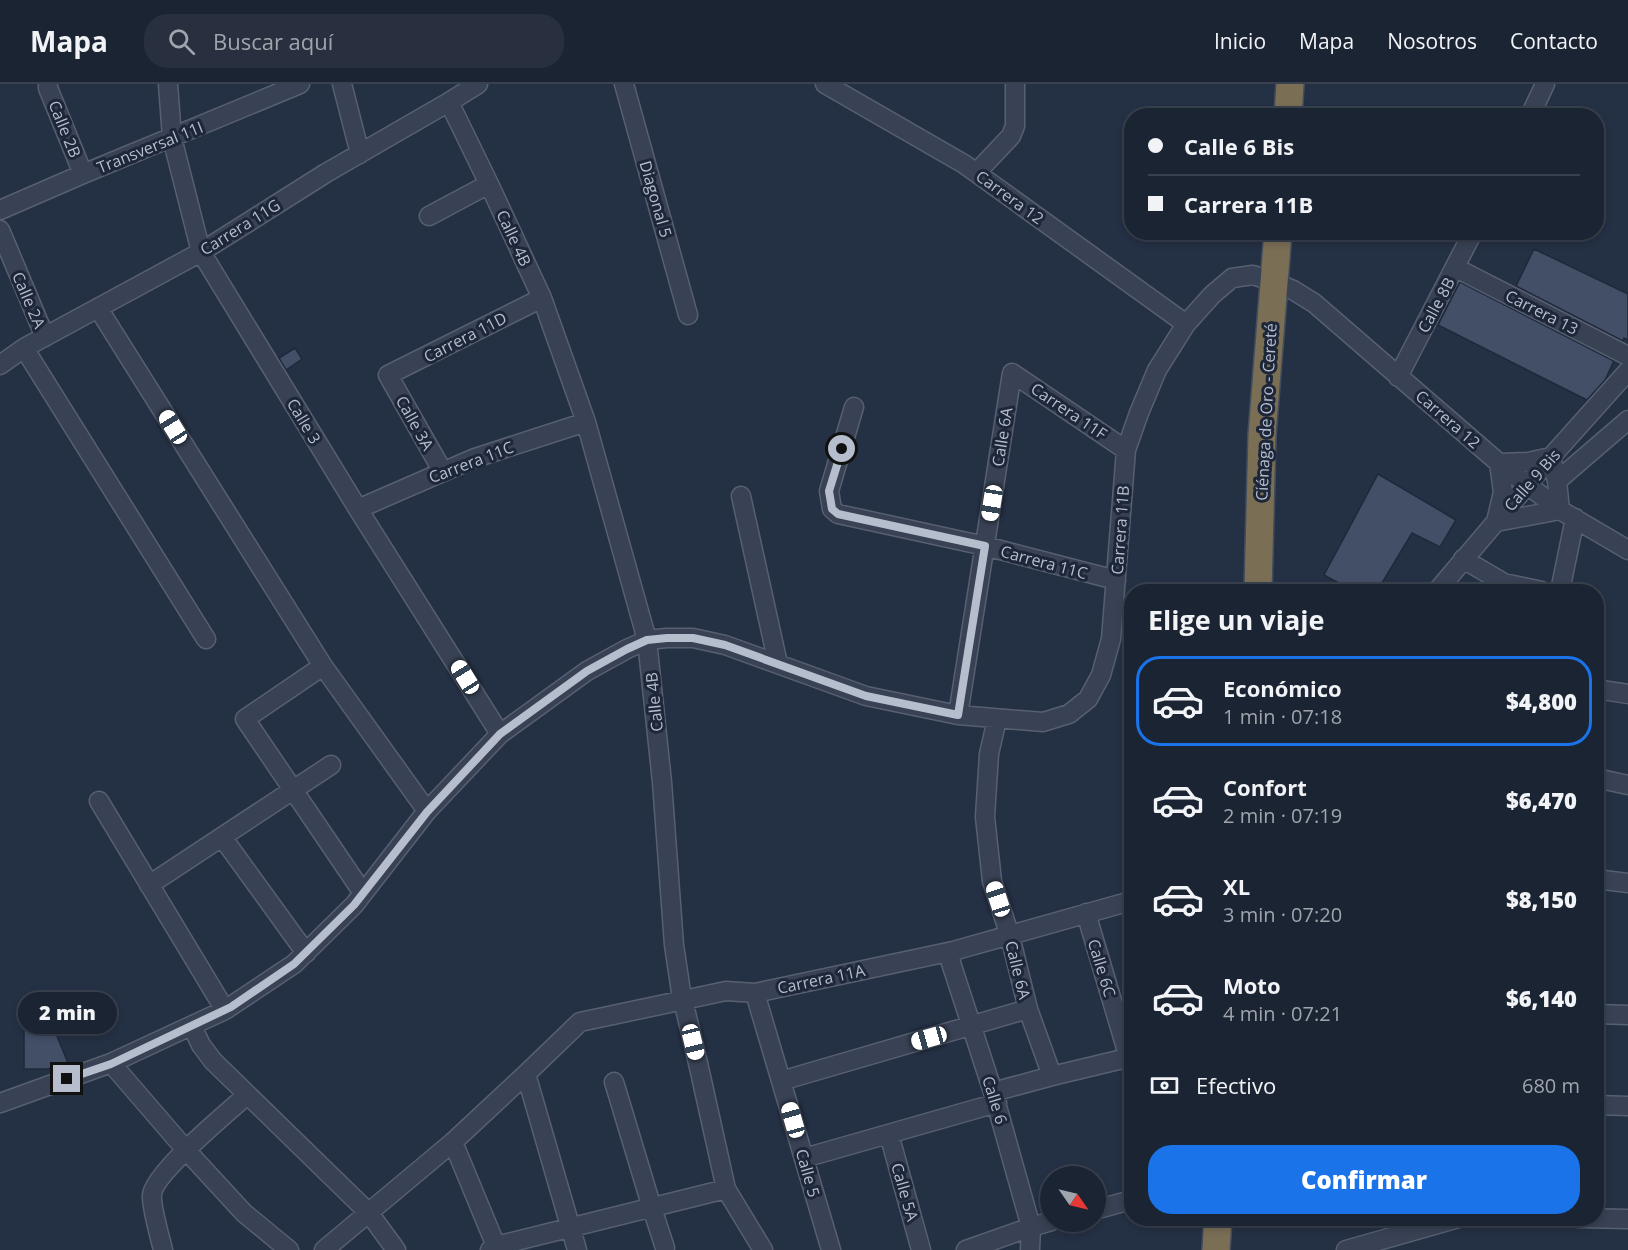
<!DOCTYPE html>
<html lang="es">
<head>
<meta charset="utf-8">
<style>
	body { margin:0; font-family:"Open Sans",sans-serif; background:#28303f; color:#f1f3f6; height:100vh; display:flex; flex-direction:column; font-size:22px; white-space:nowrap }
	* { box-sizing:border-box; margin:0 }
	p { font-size:20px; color:#a0a4ac }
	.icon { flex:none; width:33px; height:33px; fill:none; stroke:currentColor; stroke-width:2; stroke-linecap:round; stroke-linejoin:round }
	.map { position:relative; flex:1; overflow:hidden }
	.drawer { position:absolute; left:1124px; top:500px; width:480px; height:642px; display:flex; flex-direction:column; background:#1b2433; border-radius:24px; box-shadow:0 3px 9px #0003,0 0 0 2px #39414e }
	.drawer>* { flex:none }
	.guide { position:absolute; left:1124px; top:24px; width:480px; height:132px; border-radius:24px; box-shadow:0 3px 9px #0003,0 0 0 2px #39414e; display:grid; align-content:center; height:132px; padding:0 24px; background:#1b2433 }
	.needle { width:39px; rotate:124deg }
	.fabs { position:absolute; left:1040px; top:1082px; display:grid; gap:12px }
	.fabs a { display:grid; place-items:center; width:66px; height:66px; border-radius:50%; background:#1b2433; box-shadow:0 3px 9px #0003,0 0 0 2px #39414e; font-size:30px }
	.end { position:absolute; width:27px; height:27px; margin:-14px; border:8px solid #b6bdcd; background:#111; box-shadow:0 0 0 3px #111 }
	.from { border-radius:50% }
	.bubble { position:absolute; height:42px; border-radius:21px; background:#1b2433; box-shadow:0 3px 9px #0003,0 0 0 2px #39414e; font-size:20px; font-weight:800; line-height:42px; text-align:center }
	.car { position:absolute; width:18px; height:36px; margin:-18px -9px; border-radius:8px; box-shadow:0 0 4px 2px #0007; background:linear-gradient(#fff 24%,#345 0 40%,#fff 0 76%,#345 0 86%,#fff 0) }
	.guide b { display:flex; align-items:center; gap:21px; height:57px; font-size:22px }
	.guide b+b { border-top:2px solid #39414e }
	.guide i { width:15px; height:15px; background:#f1f3f6 }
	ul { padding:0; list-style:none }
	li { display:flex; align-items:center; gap:18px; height:90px; margin:0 12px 9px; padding:0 12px; border:3px solid transparent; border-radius:24px }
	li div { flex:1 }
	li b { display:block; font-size:22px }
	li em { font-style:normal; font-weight:800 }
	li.selected { border-color:#1a73e8 }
	li>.icon { width:54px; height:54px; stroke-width:1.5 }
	h2 { padding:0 24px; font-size:27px; line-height:72px }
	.pay { display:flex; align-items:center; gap:15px; height:66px; padding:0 24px; font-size:22px }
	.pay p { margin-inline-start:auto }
	.cta { display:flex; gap:12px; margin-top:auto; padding:12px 24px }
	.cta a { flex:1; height:69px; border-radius:24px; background:#1a73e8; color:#fff; font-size:24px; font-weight:800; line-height:69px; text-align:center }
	header { display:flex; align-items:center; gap:36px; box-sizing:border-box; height:84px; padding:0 30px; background:#1b2433; border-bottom:2px solid #39414e }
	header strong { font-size:28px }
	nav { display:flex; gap:33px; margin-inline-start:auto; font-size:21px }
	.search { width:420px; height:54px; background:#28303f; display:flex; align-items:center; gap:15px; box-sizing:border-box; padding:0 21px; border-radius:24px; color:#a0a4ac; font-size:22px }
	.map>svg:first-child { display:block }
	.building { fill:#424f67; stroke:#1f293b; stroke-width:1.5 }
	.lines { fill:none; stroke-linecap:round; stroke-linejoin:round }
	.minor-casing { stroke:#576071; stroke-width:21 }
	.highway-casing { stroke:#434d5e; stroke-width:30 }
	.minor { stroke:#384254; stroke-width:18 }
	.highway { stroke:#7a6e55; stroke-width:27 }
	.route { stroke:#b6bdcd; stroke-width:8 }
	.labels { text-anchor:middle; stroke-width:6; stroke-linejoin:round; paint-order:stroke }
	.street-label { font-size:16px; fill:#b6bdcd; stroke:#1d2739 }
</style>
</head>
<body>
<header>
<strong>Mapa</strong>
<div class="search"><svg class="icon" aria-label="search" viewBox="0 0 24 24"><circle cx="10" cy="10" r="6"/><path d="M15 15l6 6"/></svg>Buscar aquí</div>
<nav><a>Inicio</a><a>Mapa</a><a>Nosotros</a><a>Contacto</a></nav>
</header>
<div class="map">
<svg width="1628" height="1166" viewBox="0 0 1628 1166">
	<rect width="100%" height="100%" fill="#243044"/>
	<!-- building -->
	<path class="building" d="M1534,165L1628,210V256L1624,254L1623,257L1516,202Z
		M1460,198L1614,277L1605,296L1587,316L1438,241Z
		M295,264L302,275L286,286L279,274Z
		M1378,390L1456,436L1440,463L1412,449L1382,499L1398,507H1353L1324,491Z
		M50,935L68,979L48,985H24V944Z"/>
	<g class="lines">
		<!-- minor casing -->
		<g class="minor-casing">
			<path id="minor" d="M48,0V4L83,90
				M168,0L172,54L201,168L358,425L500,650
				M342,0L360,70
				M624,0L688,231
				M825,0L964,80L1186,240
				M449,18L489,100L542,214L586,338L647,556L662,698L674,861L681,908L698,979L726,1105L763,1166
				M1530,32L1545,0
				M977,88L1011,52L1015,42V0
				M0,126L83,90L300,0
				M429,132L489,100
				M0,146L45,253
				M1456,184L1628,272
				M98,224L323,582L427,727
				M24,264L206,555
				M0,281L24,264L201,168L326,89L449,18L478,0
				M1398,293L1473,148
				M854,323L829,407L832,425L838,430L985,462L1116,496
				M1551,373L1557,397L1560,426L1496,438L1503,408L1499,379L1528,378Z
				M443,388L388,291L542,214
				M1557,397L1628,336
				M741,412L778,580
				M358,425L475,374L586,338
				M1463,475L1504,499L1542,507
				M1437,507L1551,373L1628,287
				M1560,507L1575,434
				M323,582L245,635L363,809
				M1596,605L1628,610
				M958,631L1012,289L1126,366
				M997,635L989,670L985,733L992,797L1010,852L1028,925L1052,992
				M1596,694L1628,701
				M99,717L225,926
				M222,753L306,869
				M1596,795L1628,799
				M149,801L331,681
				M1086,829L1129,974
				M953,867L951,873V879L993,1008L1031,1143L1030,1166
				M755,909L831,1166
				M1596,930L1628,931
				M192,942L201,961L213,977L369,1129L396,1166
				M111,979L186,1066L244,1129L289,1166
				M526,990L577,1166
				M781,997L1028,925
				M614,998L652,1124L665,1164
				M993,1008L1052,992L1131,973
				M0,1019L111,979L225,926L294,880L354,821L427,727L500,650L587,587L627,565L647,556L667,554H693L725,561L866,612L958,631L1043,638L1069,630L1088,615L1101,591L1111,555L1126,366L1139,329L1157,286L1186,240L1212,211L1232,194L1253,191L1274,198L1293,206L1314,219L1499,379L1560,426L1628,466
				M1596,1021L1628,1022
				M889,1050L921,1166
				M453,1058L496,1162
				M804,1074L997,1019
				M1095,1126L1131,1116
				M1579,1134L1628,1135
				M163,1166C160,1153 151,1123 152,1111C153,1090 229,1027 247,1011
				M324,1166L453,1058L526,990L580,938L726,907L755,909L953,867L1131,817
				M490,1166L496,1162L726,1105
				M966,1166L1031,1143L1052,1137
				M1346,1166L1459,1134"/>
		</g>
		<!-- highway casing -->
		<g class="highway-casing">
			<path id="highway" d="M1288,32L1290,0
				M1258,507L1262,351L1278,148
				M1216,1166L1218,1134"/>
		</g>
		<!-- minor -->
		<use href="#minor" class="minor"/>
		<!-- highway -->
		<use href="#highway" class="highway"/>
	</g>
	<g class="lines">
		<!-- route -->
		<path class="route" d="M67,995L111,980L231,923L294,880L354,821L427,728L500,650L587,587L627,565L647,556L667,554H693L725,561L866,612L958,631L985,462L838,430L832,425L829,407L842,365"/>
	</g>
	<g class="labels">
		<!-- street labels -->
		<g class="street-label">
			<text transform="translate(65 45) rotate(68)" y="6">Calle 2B</text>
			<text transform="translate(150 63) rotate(-22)" y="6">Transversal 11I</text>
			<text transform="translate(1010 113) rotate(36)" y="6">Carrera 12</text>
			<text transform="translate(656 115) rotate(74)" y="6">Diagonal 5</text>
			<text transform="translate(240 143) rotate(-32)" y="6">Carrera 11G</text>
			<text transform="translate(514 154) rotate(65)" y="6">Calle 4B</text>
			<text transform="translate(29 216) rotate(67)" y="6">Calle 2A</text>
			<text transform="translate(1436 221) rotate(-62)" y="6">Calle 8B</text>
			<text transform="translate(1542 228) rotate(27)" y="6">Carrera 13</text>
			<text transform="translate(465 253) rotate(-27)" y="6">Carrera 11D</text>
			<text transform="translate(1069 327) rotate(34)" y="6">Carrera 11F</text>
			<text transform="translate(1266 328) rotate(-87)" y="6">Ciénaga de Oro - Cereté</text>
			<text transform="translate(1448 335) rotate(41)" y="6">Carrera 12</text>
			<text transform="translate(304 337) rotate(59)" y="6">Calle 3</text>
			<text transform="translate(415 339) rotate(61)" y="6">Calle 3A</text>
			<text transform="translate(1002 353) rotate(-81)" y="6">Calle 6A</text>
			<text transform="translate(471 378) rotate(-21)" y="6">Carrera 11C</text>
			<text transform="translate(1532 396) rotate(-49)" y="6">Calle 9 Bis</text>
			<text transform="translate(1120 446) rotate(-86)" y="6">Carrera 11B</text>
			<text transform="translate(1044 478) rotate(15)" y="6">Carrera 11C</text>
			<text transform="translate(654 618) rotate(-96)" y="6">Calle 4B</text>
			<text transform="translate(1102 884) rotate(73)" y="6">Calle 6C</text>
			<text transform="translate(1018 886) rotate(76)" y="6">Calle 6A</text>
			<text transform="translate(821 895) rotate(-12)" y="6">Carrera 11A</text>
			<text transform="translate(995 1016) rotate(73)" y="6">Calle 6</text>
			<text transform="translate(808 1089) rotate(74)" y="6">Calle 5</text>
			<text transform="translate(905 1108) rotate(74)" y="6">Calle 5A</text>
		</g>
	</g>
</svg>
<div class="fabs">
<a><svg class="needle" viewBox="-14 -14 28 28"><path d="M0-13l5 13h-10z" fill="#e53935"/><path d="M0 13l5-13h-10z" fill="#a0a4ac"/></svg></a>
</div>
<i class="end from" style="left:842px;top:365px"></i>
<i class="end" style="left:67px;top:995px"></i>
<div class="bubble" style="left:18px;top:908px;width:99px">2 min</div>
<i class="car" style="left:173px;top:343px;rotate:328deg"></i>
<i class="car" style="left:992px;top:419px;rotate:189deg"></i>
<i class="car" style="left:465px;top:593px;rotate:328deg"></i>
<i class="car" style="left:998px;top:815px;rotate:342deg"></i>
<i class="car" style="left:929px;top:954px;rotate:254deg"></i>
<i class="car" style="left:693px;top:958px;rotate:166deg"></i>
<i class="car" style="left:793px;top:1036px;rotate:344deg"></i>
<div class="guide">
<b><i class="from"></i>Calle 6 Bis</b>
<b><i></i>Carrera 11B</b>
</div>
<section class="drawer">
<h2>Elige un viaje</h2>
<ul>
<li class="selected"><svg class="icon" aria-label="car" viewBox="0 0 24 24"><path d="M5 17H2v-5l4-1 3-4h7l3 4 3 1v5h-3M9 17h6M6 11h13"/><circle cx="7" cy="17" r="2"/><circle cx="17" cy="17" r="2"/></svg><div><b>Económico</b><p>1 min · 07:18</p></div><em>$4,800</em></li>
<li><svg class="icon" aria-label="car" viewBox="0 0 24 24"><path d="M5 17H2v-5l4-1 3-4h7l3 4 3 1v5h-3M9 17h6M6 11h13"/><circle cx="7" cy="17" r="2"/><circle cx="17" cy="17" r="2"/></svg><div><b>Confort</b><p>2 min · 07:19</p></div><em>$6,470</em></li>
<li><svg class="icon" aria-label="car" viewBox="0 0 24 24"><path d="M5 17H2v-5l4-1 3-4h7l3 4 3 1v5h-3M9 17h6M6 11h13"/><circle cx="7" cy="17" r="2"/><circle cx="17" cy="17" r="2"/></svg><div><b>XL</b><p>3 min · 07:20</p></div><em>$8,150</em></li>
<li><svg class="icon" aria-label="car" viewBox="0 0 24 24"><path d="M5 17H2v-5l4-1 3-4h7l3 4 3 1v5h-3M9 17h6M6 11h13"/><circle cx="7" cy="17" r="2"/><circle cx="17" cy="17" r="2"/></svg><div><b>Moto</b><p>4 min · 07:21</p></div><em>$6,140</em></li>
</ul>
<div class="pay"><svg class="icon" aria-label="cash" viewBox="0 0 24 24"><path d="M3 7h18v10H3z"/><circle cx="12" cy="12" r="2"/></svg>Efectivo<p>680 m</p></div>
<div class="cta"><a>Confirmar</a></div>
</section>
</div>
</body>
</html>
